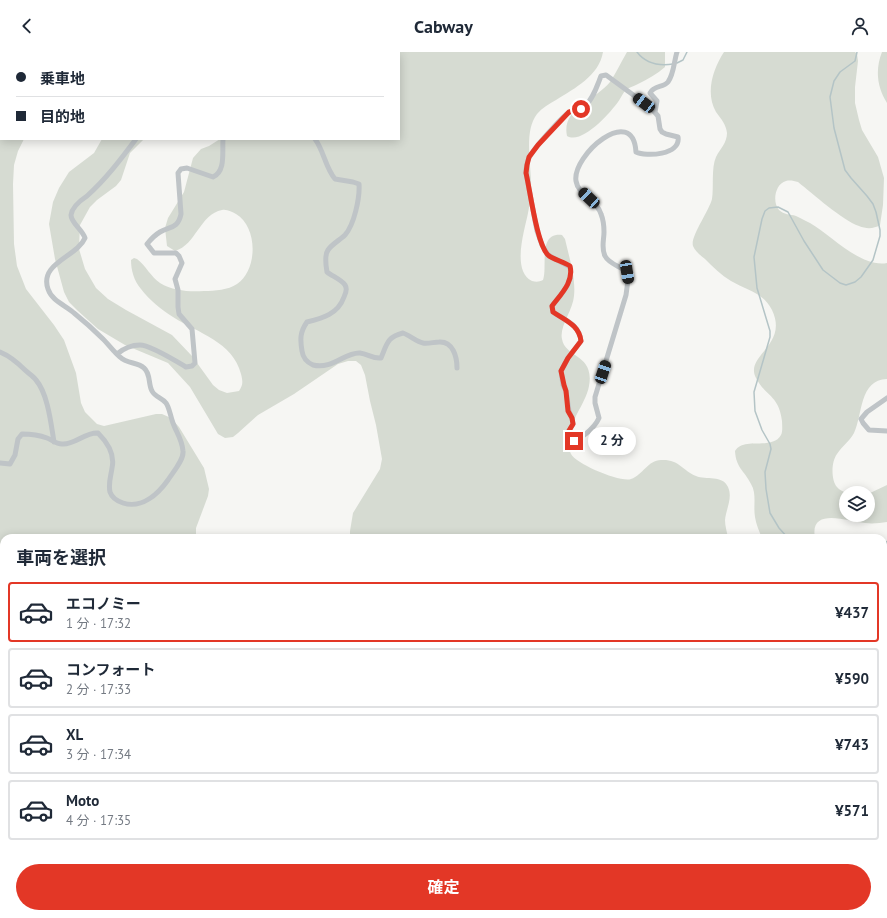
<!DOCTYPE html>
<html lang="ja">
<head>
<meta charset="utf-8">
<style>
	body { margin:0; font-family:"PT Sans","Noto Sans JP",sans-serif; background:#f2f2f3; color:#1f2937; height:100vh; display:flex; flex-direction:column; font-size:15px; white-space:nowrap }
	* { box-sizing:border-box; margin:0 }
	p { font-size:13px; color:#747a83 }
	.icon { flex:none; width:22px; height:22px; fill:none; stroke:currentColor; stroke-width:2; stroke-linecap:round; stroke-linejoin:round }
	.map { position:relative; flex:1; overflow:hidden }
	.sheet { position:absolute; left:0px; top:482px; width:887px; height:384px; display:flex; flex-direction:column; background:#fff; border-radius:12px 12px 0 0; box-shadow:0 2px 10px #0003 }
	.sheet>* { flex:none }
	.hud { position:absolute; left:0px; top:0px; width:400px; height:88px; box-shadow:0 2px 10px #0003; display:grid; align-content:center; height:88px; padding:0 16px; background:#fff }
	.controls { position:absolute; left:839px; top:434px; display:grid; gap:8px }
	.controls a { display:grid; place-items:center; width:36px; height:36px; border-radius:50%; background:#fff; box-shadow:0 2px 10px #0003; font-size:20px }
	.end { position:absolute; width:18px; height:18px; margin:-9px; border:5px solid #e33726; background:#fff; box-shadow:0 0 0 2px #fff }
	.from { border-radius:50% }
	.bubble { position:absolute; height:28px; border-radius:14px; background:#fff; box-shadow:0 2px 10px #0003; font-size:13px; font-weight:700; line-height:28px; text-align:center }
	.car { position:absolute; width:12px; height:24px; margin:-12px -6px; border-radius:5px; box-shadow:0 0 3px 1px #0007; background:linear-gradient(#222 24%,#8ab4d8 0 40%,#222 0 76%,#8ab4d8 0 86%,#222 0) }
	.hud b { display:flex; align-items:center; gap:14px; height:38px; font-size:15px }
	.hud b+b { border-top:1px solid #e0e1e3 }
	.hud i { width:10px; height:10px; background:#1f2937 }
	ul { padding:0; list-style:none }
	li { display:flex; align-items:center; gap:12px; height:60px; margin:0 8px 6px; padding:0 8px; border:2px solid #e0e1e3; border-radius:4px }
	li div { flex:1 }
	li b { display:block; font-size:15px }
	li em { font-style:normal; font-weight:700 }
	li.active { border-color:#e33726 }
	li>.icon { width:36px; height:36px; stroke-width:1.5 }
	h2 { padding:0 16px; font-size:18px; line-height:48px }
	.button { display:flex; gap:8px; margin-top:auto; padding:8px 16px }
	.button a { flex:1; height:46px; border-radius:24px; background:#e33726; color:#fff; font-size:16px; font-weight:700; line-height:46px; text-align:center }
	header { display:flex; justify-content:space-between; align-items:center; height:52px; padding:0 16px; background:#fff; font-size:18px; font-weight:700 }
	.map>svg:first-child { display:block }
	.green { fill:#d6dbd2 }
	.water { fill:#b4c4c6 }
	.lines { fill:none; stroke-linecap:round; stroke-linejoin:round }
	.stream { stroke:#b4c4c6; stroke-width:1.5 }
	.river { stroke:#b4c4c6; stroke-width:8 }
	.minor { stroke:#bfc4c7; stroke-width:5 }
	.route { stroke:#e33726; stroke-width:5 }
</style>
</head>
<body>
<header><svg class="icon" aria-label="back" viewBox="0 0 24 24"><path d="M15 5l-7 7 7 7"/></svg>Cabway<svg class="icon" aria-label="person" viewBox="0 0 24 24"><circle cx="12" cy="8" r="4"/><path d="M4 21q1-7 8-7t8 7"/></svg></header>
<div class="map">
<svg width="887" height="866" viewBox="0 0 887 866">
	<rect width="100%" height="100%" fill="#f6f6f3"/>
	<!-- green -->
	<path class="green" d="M0,0H150L1,1V87H24L18,99L14,113L13,132L14,192L17,214L26,237L54,273L64,288L76,321L81,351L85,360L97,372L104,374L156,362H162L171,366L179,375L204,416L209,437L208,444L196,476V486H4V816L0,813Z
		M264,0H603C599,24 575,36 556,48C549,52 542,56 537,62C523,80 532,115 531,137C530,144 530,153 528,161C525,177 511,219 532,229C536,230 539,230 543,228C548,215 537,180 562,183L565,187C569,205 576,226 574,244C573,258 559,275 562,287C565,306 595,302 589,334C585,356 560,378 571,402C576,412 621,431 631,427C643,423 648,408 661,408C679,407 682,418 696,424C706,428 723,423 728,435C733,446 726,457 725,468C725,474 727,480 728,486H350V479L353,461L380,417L382,407L376,373L370,349L365,323L361,313L356,309H348L338,312L294,342L258,363L238,381L233,385L225,386L218,382L190,335L168,311L125,293L98,277L78,259L69,250L64,240L55,207L49,172L53,150L59,136L69,120L94,101L102,87H144L130,101L121,128L116,134L97,148L90,155L80,173L79,197L85,217L96,236L108,247L126,258L172,283L192,304L213,333L219,338L227,341L239,339C243,333 243,330 241,322C233,290 198,281 173,265C162,258 149,248 141,237C134,229 131,218 131,208L134,206L137,207C146,214 151,225 160,231C173,239 190,240 204,239C215,239 228,238 237,232C258,218 258,175 236,162C232,160 227,157 222,158C200,162 196,193 175,199L167,194L165,176L168,166L184,140L193,106L201,97L209,94L220,87H399V1Z
		M627,0H665V15C657,22 648,27 638,32C635,34 630,35 627,37C623,40 621,46 618,50C610,61 582,93 567,84C561,56 596,48 610,30C616,21 621,10 627,0Z
		M724,0H855L857,2L858,9L855,35V51L859,68L862,78L878,105L884,126L883,153L880,173C874,177 866,177 859,174C842,168 813,142 798,130C794,129 790,128 786,129C775,132 772,150 779,158C784,163 790,162 796,164C801,166 805,169 810,171C831,183 861,216 887,211V327C859,328 863,362 854,381C850,389 842,394 837,402C831,410 831,428 837,435C839,438 844,440 848,441H846V463H868V442L887,433V470C880,471 873,472 865,471C849,470 809,454 815,486H762C759,479 756,472 755,465C753,454 757,442 751,432C744,418 736,416 735,399C744,384 772,399 781,383C783,379 782,373 782,369C779,343 765,344 756,326C744,303 789,294 772,258C763,240 746,238 731,229C721,223 713,215 705,207C701,204 695,199 693,194C690,185 709,159 712,147C714,135 711,116 716,105C720,97 727,91 727,81C726,72 721,67 716,60C705,41 713,17 724,0Z
		M882,0H887V51C877,35 875,18 882,0Z
		M887,507V539C881,530 881,515 887,507Z
		M883,630L887,635V759L883,714Z
		M147,862H446L445,866H151Z
		M472,862H504V866H475Z
		M830,862H878L879,866H831Z"/>
	<!-- water -->
	<path class="water" d="M36,862H111L116,866H30Z
		M415,862H435V866H415Z"/>
	<g class="lines">
		<!-- stream -->
		<path class="stream" d="M637,0C646,12 659,14 673,12
			M677,11L683,8L687,0
			M788,486L779,476L770,461L766,437L765,420L771,397L770,392L762,378L755,359L754,340L770,285V279L757,236L754,205L762,167L765,159L769,156L778,155L788,160L804,189L823,218L840,231L846,233L855,230L861,225L873,208L880,184V178L876,160L873,152L867,144L851,126L845,118L834,76L830,45L834,29L840,20L855,9L857,0"/>
		<!-- river -->
		<path class="river" d="M883,495L887,493"/>
		<!-- minor -->
		<path class="minor" d="M149,1V0
			M303,1L304,0
			M606,23L651,56L658,64L660,77L662,80L666,82L678,85C681,103 646,105 636,100C633,51 572,103 576,129C578,143 597,148 601,162C603,167 604,174 604,180C604,188 601,196 605,204C609,212 620,214 627,220L628,228L626,243L595,345V351L599,366C595,375 578,392 568,388L567,382L573,372L572,366L569,359L566,339L563,333L561,319L568,306L581,289C579,272 566,269 553,260L552,254C561,242 574,230 570,215L548,203L542,193L537,179L526,121C526,116 527,110 529,106C533,97 561,66 568,61C573,58 581,59 585,54C593,47 597,34 601,24Z
			M655,60L657,49L650,41C654,33 663,36 668,30C674,22 674,9 677,0
			M315,87C324,99 325,115 335,127L353,130L359,132C360,146 354,173 345,183C340,188 332,192 328,198C324,204 326,214 327,220C332,224 342,228 345,233C347,236 346,241 344,245C338,262 323,266 307,270C300,280 300,287 302,299C303,306 306,310 313,313C332,318 345,300 360,301C368,302 373,307 381,306C387,292 387,285 403,281C409,283 417,290 423,291C428,292 434,290 439,290C453,289 457,305 457,316
			M0,300C10,304 17,310 25,318C28,321 33,324 36,328C48,342 51,372 54,390
			M117,302C123,297 132,293 140,293C150,293 176,309 186,315L192,314L195,311L192,277L179,262L178,255V238L175,227L182,211L179,204L176,201H154L147,192C151,187 155,183 160,180C170,174 178,177 181,162L178,121L181,117L187,116L213,125C226,119 222,100 223,87
			M887,346L867,360L861,367L863,371L869,378L887,379
			M0,411L10,412L15,403L18,387L22,382C31,382 39,383 47,386C52,388 56,392 62,392C75,393 85,380 98,381C107,390 115,403 112,416C111,424 108,431 110,440C112,446 117,449 123,451C142,457 158,442 168,428C173,420 184,408 183,399C182,386 175,379 172,368C170,362 169,355 166,351C162,346 155,345 152,339C148,332 151,322 144,316C138,310 127,312 120,305C114,300 109,293 103,287C94,278 84,269 74,261C65,253 52,249 48,237C39,211 77,205 85,186C82,177 71,171 71,163C72,155 81,148 87,144C106,127 121,107 136,87
			M883,502L887,500
			M883,599L884,607L883,614
			M883,648L885,665L884,766L887,769
			M883,829H887
			M212,862L216,866
			M650,862L656,866
			M814,862L816,866
			M823,862L824,866
			M16,866L22,862
			M479,866V862
			M573,866L580,862
			M702,866L706,862"/>
	</g>
	<g class="lines">
		<!-- route -->
		<path class="route" d="M574,389L568,388L567,382L573,372L572,366L568,359L566,339L564,333L561,319L568,306L581,289C579,273 566,269 553,260L552,254C561,242 574,230 570,214C564,210 552,207 548,203C537,193 530,138 526,121L527,113L529,105L538,93L569,60L581,57"/>
	</g>
</svg>
<div class="controls">
<a><svg class="icon" aria-label="layers" viewBox="0 0 24 24"><path d="M12 4l9 5-9 5-9-5zM3 14l9 5 9-5"/></svg></a>
</div>
<i class="end from" style="left:581px;top:57px"></i>
<i class="end" style="left:574px;top:389px"></i>
<div class="bubble" style="left:588px;top:375px;width:48px">2 分</div>
<i class="car" style="left:644px;top:51px;rotate:307deg"></i>
<i class="car" style="left:589px;top:146px;rotate:313deg"></i>
<i class="car" style="left:627px;top:220px;rotate:171deg"></i>
<i class="car" style="left:603px;top:320px;rotate:18deg"></i>
<div class="hud">
<b><i class="from"></i>乗車地</b>
<b><i></i>目的地</b>
</div>
<section class="sheet">
<h2>車両を選択</h2>
<ul>
<li class="active"><svg class="icon" aria-label="car" viewBox="0 0 24 24"><path d="M5 17H2v-5l4-1 3-4h7l3 4 3 1v5h-3M9 17h6M6 11h13"/><circle cx="7" cy="17" r="2"/><circle cx="17" cy="17" r="2"/></svg><div><b>エコノミー</b><p>1 分 · 17:32</p></div><em>¥437</em></li>
<li><svg class="icon" aria-label="car" viewBox="0 0 24 24"><path d="M5 17H2v-5l4-1 3-4h7l3 4 3 1v5h-3M9 17h6M6 11h13"/><circle cx="7" cy="17" r="2"/><circle cx="17" cy="17" r="2"/></svg><div><b>コンフォート</b><p>2 分 · 17:33</p></div><em>¥590</em></li>
<li><svg class="icon" aria-label="car" viewBox="0 0 24 24"><path d="M5 17H2v-5l4-1 3-4h7l3 4 3 1v5h-3M9 17h6M6 11h13"/><circle cx="7" cy="17" r="2"/><circle cx="17" cy="17" r="2"/></svg><div><b>XL</b><p>3 分 · 17:34</p></div><em>¥743</em></li>
<li><svg class="icon" aria-label="car" viewBox="0 0 24 24"><path d="M5 17H2v-5l4-1 3-4h7l3 4 3 1v5h-3M9 17h6M6 11h13"/><circle cx="7" cy="17" r="2"/><circle cx="17" cy="17" r="2"/></svg><div><b>Moto</b><p>4 分 · 17:35</p></div><em>¥571</em></li>
</ul>
<div class="button"><a>確定</a></div>
</section>
</div>
</body>
</html>
